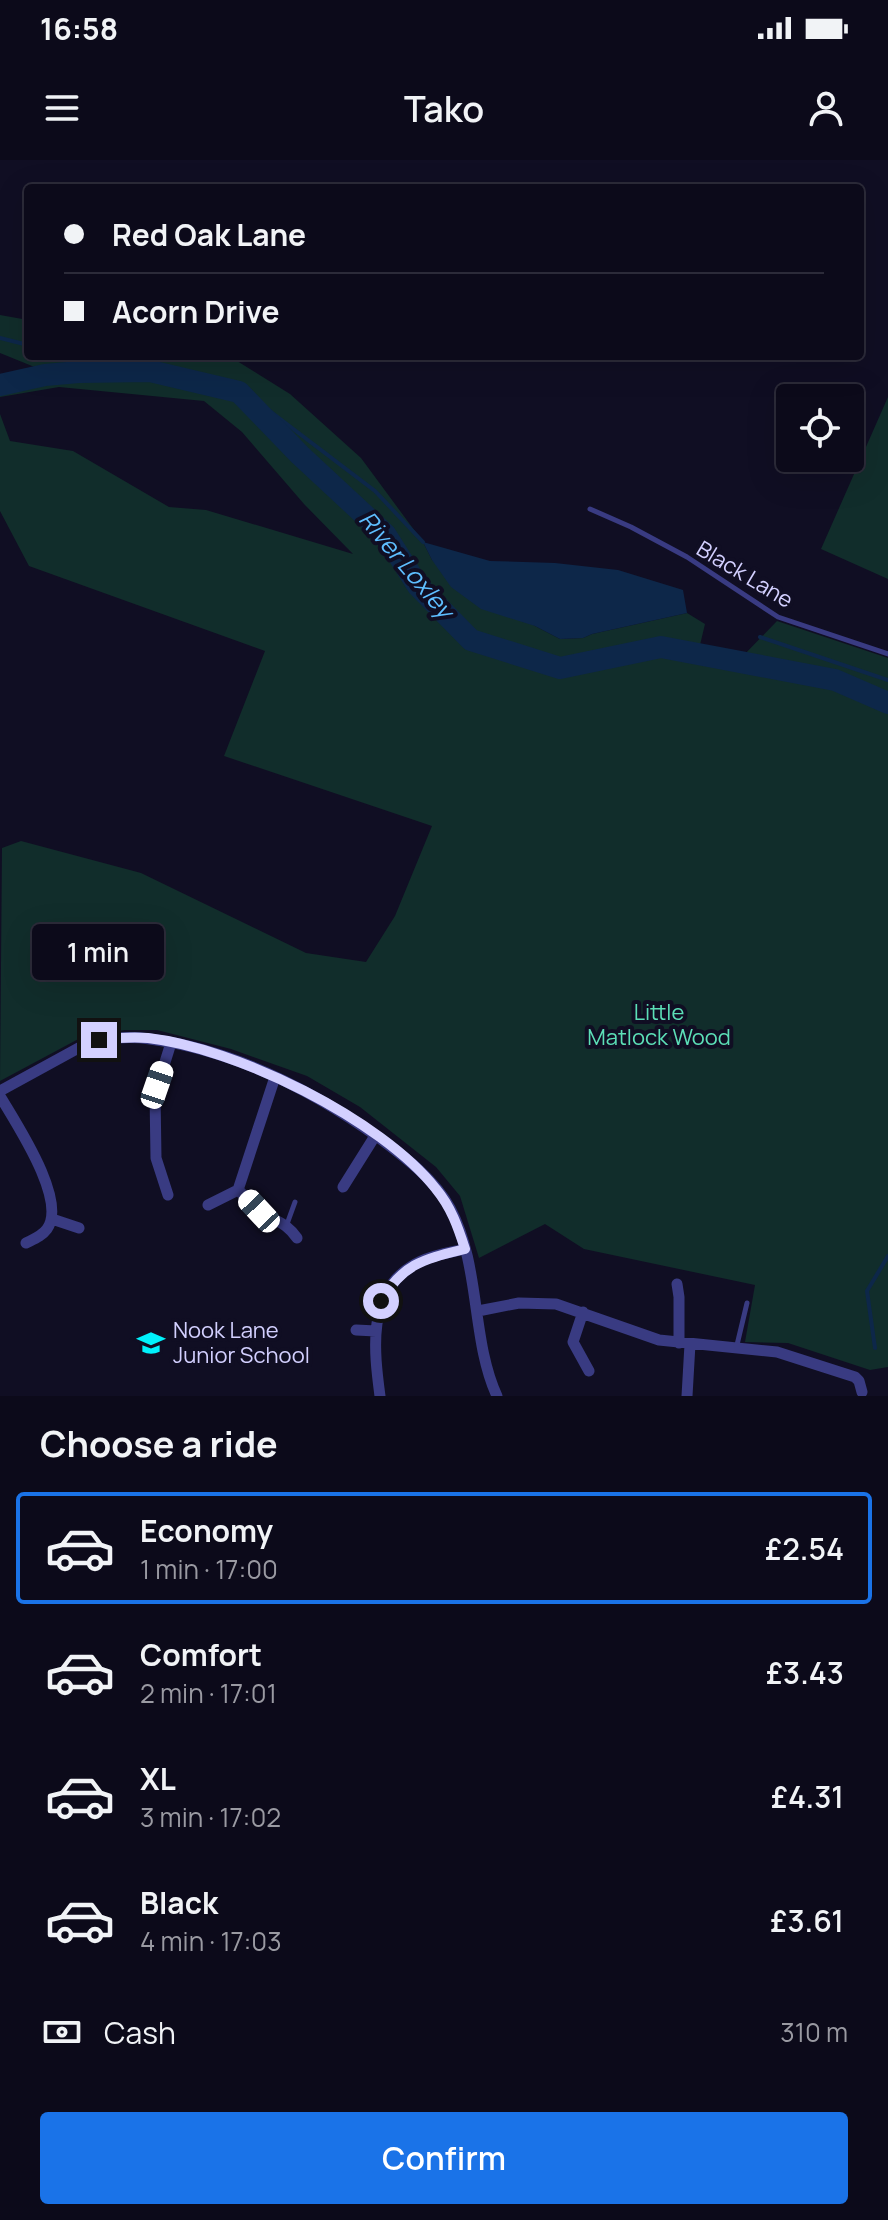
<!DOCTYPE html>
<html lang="en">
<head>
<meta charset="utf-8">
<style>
	body { margin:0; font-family:Manrope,sans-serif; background:#151323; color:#f1f3f6; height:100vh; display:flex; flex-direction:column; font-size:30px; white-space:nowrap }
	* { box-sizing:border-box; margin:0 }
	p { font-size:26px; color:#9a9aa2 }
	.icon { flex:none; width:44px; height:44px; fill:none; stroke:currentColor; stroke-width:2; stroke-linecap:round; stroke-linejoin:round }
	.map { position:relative; height:1236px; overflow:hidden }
	.details { display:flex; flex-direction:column; background:#0c0a1a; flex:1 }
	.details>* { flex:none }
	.hud { position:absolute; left:24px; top:24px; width:840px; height:176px; border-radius:8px; box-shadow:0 8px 32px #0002,0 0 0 2px #2c2b39; display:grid; align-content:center; height:176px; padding:0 40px; background:#0c0a1a }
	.buttons { position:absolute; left:776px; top:224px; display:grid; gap:16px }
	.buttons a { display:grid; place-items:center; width:88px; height:88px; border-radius:8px; background:#0c0a1a; box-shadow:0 8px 32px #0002,0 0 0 2px #2c2b39; font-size:40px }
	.end { position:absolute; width:36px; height:36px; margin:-18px; border:10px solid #d3d0ff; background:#111; box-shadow:0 0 0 4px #111 }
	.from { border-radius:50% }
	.bubble { position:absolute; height:56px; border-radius:8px; background:#0c0a1a; box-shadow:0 8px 32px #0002,0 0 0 2px #2c2b39; font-size:26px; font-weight:600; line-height:56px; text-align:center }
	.car { position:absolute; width:24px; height:48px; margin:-24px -12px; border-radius:10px; box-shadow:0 0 6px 2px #0007; background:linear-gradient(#fff 24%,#345 0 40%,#fff 0 76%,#345 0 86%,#fff 0) }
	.hud b { display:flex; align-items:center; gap:28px; height:76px; font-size:30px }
	.hud b+b { border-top:2px solid #2c2b39 }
	.hud i { width:20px; height:20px; background:#f1f3f6 }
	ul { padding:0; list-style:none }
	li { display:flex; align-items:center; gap:24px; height:112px; margin:0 16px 12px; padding:0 24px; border:4px solid transparent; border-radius:8px }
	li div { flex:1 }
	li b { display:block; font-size:30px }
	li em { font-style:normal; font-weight:600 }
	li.active { border-color:#1a73e8 }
	li>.icon { width:72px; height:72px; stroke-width:1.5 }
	h2 { padding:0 40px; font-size:36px; line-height:96px }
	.pay { display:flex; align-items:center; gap:20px; height:88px; padding:0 40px; font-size:30px }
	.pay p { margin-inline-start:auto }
	.action { display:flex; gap:16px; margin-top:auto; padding:16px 40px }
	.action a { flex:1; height:92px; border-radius:8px; background:#1a73e8; color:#fff; font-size:32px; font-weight:600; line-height:92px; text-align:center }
	.status { display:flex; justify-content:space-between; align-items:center; height:56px; padding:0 40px; background:#0c0a1a; direction:ltr }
	.status svg { height:22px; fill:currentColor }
	header { display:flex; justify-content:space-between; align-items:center; height:104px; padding:0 40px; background:#0c0a1a; font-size:36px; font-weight:600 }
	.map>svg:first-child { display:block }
	.green { fill:#112d2b }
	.water { fill:#0d2749 }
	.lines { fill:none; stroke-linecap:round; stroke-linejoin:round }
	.stream { stroke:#0d2749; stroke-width:4 }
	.river { stroke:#0d2749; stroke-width:22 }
	.lane { stroke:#393b82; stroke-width:5 }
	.street { stroke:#393b82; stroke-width:11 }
	.route { stroke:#d3d0ff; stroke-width:10 }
	.labels { text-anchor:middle; stroke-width:8; stroke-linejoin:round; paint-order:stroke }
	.street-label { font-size:22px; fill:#d3d0ff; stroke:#100e23 }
	.park-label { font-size:22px; fill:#5cdfb7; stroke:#100e23 }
	.poi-label { font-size:22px; fill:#d3d0ff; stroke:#100e23; text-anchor:start }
	.water-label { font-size:24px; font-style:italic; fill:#5ebeff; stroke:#100e23 }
</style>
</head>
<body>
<div class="status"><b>16:58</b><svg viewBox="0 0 49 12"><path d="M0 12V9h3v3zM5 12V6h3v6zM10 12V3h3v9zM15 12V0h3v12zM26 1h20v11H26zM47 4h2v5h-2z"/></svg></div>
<header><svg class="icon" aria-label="menu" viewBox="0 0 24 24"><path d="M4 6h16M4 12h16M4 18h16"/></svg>Tako<svg class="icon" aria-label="person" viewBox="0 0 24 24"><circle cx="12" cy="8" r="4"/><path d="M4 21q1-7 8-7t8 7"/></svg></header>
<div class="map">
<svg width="888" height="1236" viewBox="0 0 888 1236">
	<rect width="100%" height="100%" fill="#100e23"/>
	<!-- green -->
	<path class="green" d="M0,155L28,160V196H229L290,234L361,298L423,382L432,400L535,466L560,479L583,478L592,474L687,453L705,464L700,485L742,497L777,461L888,498V1207L870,1210L788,1183L745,1182L755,1125L584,1089L545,1064L479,1098L460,1036L436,1007L360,947L307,916L231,889L157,870H125L84,876L0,921L2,688L21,681L141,713L306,793L366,802L395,756L432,666L224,596L265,491L29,406L0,351V254L10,281L73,291L169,347L206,350L353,394L304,344L242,272L204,241L59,227L0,237V217L37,208L0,193Z
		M888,237V419L821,389Z"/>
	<!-- water -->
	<path class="water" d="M423,382L490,401L555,403L618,410L683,430L687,453L592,474L583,478L560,479L535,466L481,449L451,427L432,400Z"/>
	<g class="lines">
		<!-- stream -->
		<path class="stream" d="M0,178L28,185
			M73,196L117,201L150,211
			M255,248L267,249L375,331L423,382
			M760,477L888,520
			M875,1188L867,1131L888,1096"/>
		<!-- river -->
		<path class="river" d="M0,225L45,215L79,212L150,211L239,232L300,295L385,374L418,426L471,480L560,508L661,487L835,520L888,543"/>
		<!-- lane -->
		<path class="lane" d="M590,349L631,367L687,397L778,457L888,494
			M287,1064L295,1042
			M736,1189L747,1143"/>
		<!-- street -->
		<path class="street" d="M275,917L238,1030C246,1037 253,1046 261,1052C277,1063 285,1061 297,1078
			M0,931L84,885C105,878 128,876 150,879C234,890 314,931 382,980C406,998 435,1020 450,1048C481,1106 471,1180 497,1236
			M0,936C15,962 68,1040 47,1069C42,1076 34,1079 26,1083
			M343,1027L375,976
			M168,1035L156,998L155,934L171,883
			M208,1045L238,1030
			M52,1059L79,1068
			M677,1124L679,1137V1183
			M478,1151L519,1143L556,1144L659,1180L777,1192L855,1217L859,1221L862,1232
			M583,1152L573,1182L589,1211
			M356,1170L376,1171
			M380,1236C374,1191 367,1133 412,1106C427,1096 448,1093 465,1089
			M687,1236L690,1184"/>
	</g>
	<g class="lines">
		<!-- route -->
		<path class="route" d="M99,880C115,878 132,877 148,878C236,888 381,959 436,1029C451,1047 458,1067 465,1089C425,1099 403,1103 381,1141"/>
	</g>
	<!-- icons -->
	<defs>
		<g id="school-bare" transform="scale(2.16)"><path d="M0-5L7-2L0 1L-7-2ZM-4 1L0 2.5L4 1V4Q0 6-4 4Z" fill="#00f1fb" stroke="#100e23" stroke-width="2.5" paint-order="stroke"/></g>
	</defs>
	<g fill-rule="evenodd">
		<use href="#school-bare" x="151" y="1183"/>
	</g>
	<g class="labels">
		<!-- street labels -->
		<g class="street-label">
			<text transform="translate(745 414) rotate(31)" y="8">Black Lane</text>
		</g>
		<!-- park labels -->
		<g class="park-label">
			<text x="659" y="860">Little<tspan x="659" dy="25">Matlock Wood</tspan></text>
		</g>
		<!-- poi labels -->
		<g class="poi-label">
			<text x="173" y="1178">Nook Lane<tspan x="173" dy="25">Junior School</tspan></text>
		</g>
		<!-- water labels -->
		<g class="water-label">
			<text transform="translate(406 405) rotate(50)" y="8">River Loxley</text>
		</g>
	</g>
</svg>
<div class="buttons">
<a><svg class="icon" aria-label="locate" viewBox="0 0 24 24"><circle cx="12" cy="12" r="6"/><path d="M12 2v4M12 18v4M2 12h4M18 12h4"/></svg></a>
</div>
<i class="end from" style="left:381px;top:1141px"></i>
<i class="end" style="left:99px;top:880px"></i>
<div class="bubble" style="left:32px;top:764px;width:132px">1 min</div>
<i class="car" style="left:157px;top:925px;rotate:19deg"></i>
<i class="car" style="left:259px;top:1051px;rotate:317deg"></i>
<div class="hud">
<b><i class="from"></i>Red Oak Lane</b>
<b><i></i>Acorn Drive</b>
</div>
</div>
<section class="details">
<h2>Choose a ride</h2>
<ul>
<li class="active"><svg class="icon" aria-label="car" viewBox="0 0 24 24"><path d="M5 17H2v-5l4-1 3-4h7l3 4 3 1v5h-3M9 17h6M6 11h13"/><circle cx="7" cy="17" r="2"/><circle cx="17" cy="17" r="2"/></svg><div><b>Economy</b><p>1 min · 17:00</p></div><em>£2.54</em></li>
<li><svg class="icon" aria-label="car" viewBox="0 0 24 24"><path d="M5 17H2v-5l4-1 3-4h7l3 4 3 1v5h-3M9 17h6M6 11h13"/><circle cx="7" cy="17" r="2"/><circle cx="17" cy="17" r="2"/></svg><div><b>Comfort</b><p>2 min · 17:01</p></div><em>£3.43</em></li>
<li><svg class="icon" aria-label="car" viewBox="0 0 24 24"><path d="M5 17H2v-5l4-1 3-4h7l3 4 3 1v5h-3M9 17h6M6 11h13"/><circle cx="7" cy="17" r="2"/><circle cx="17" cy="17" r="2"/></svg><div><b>XL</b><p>3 min · 17:02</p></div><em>£4.31</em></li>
<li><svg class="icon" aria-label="car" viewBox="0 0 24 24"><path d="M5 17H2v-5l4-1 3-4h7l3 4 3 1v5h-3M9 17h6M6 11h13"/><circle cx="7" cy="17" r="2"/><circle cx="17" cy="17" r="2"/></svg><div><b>Black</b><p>4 min · 17:03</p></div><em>£3.61</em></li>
</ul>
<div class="pay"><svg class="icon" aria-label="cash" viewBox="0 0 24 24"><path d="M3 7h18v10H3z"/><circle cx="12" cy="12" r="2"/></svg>Cash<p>310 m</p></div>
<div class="action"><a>Confirm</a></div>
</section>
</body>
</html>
